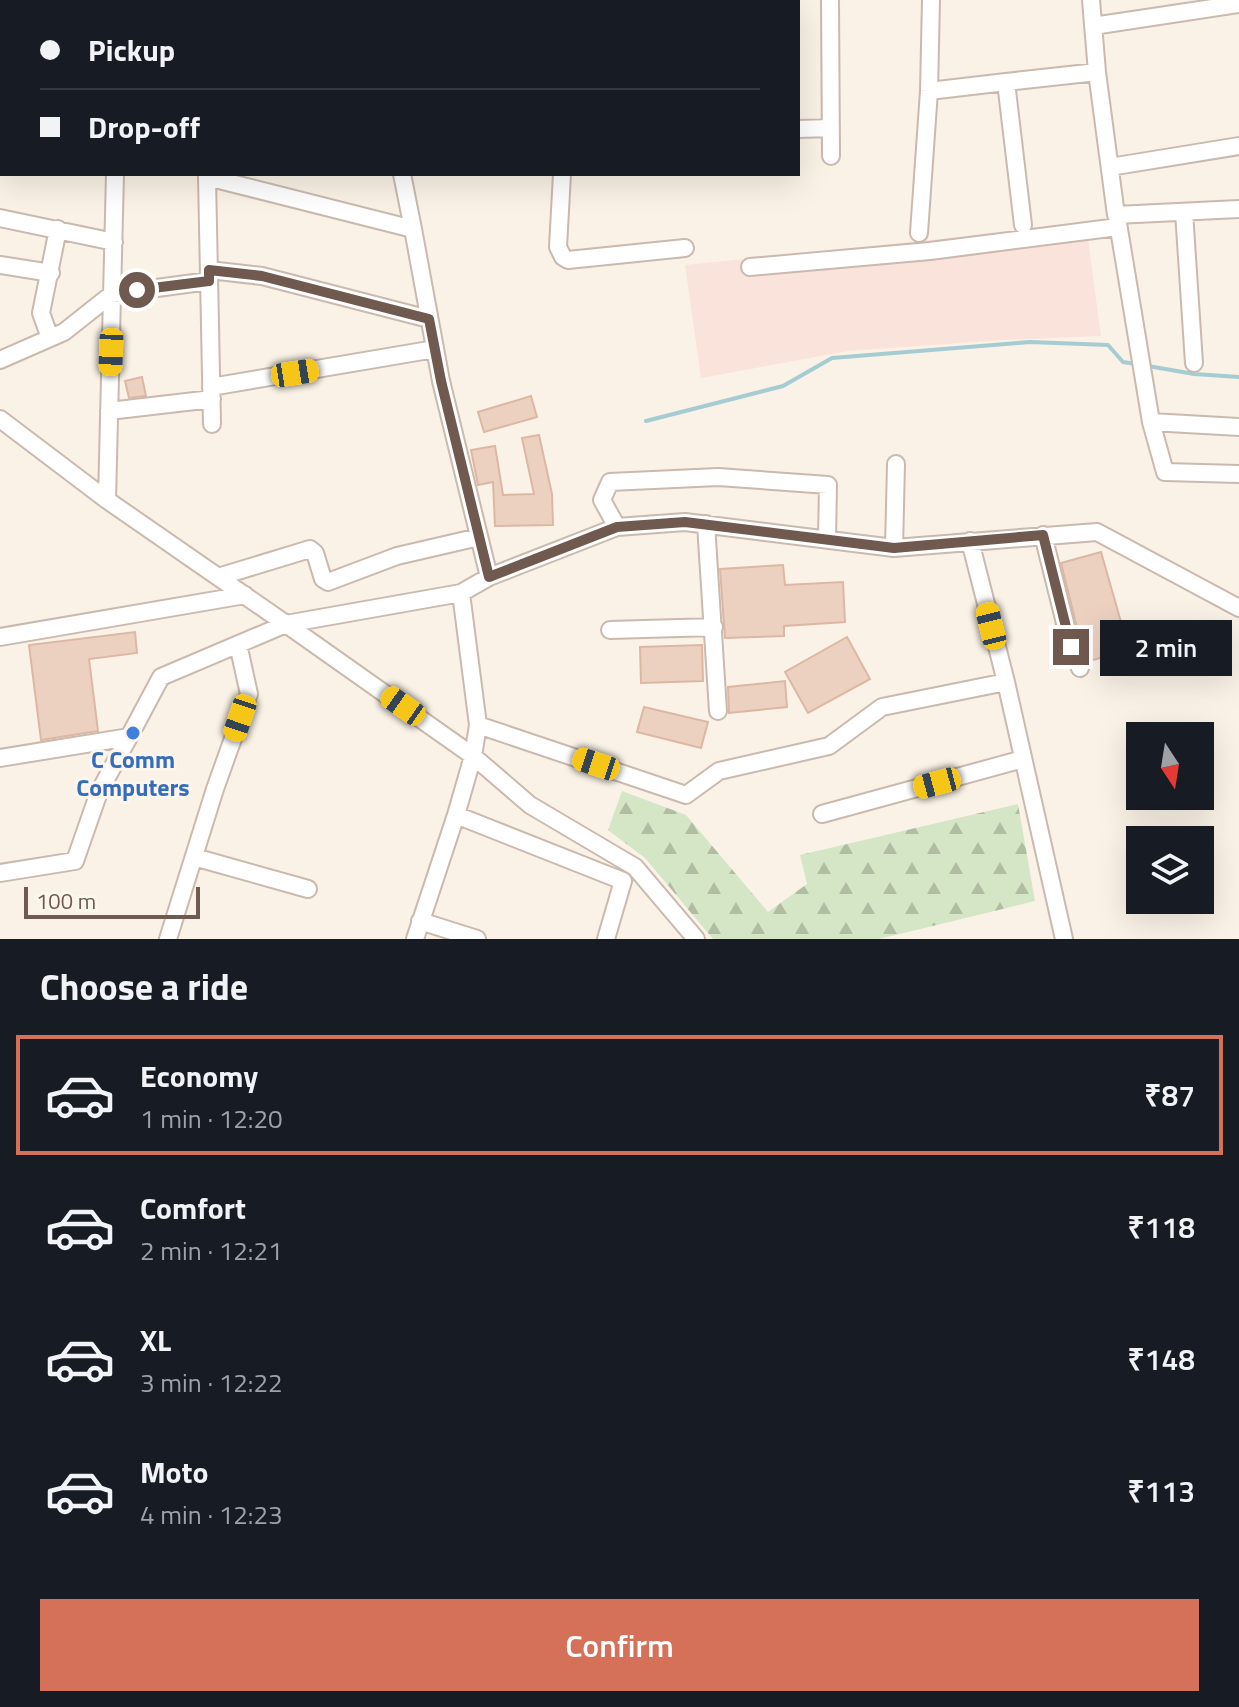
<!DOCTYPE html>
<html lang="en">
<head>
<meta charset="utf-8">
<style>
	body { margin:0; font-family:"Titillium Web",sans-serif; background:#242831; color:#f1f3f6; height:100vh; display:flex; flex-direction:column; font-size:30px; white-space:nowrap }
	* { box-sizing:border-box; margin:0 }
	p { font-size:26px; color:#9ea1a6 }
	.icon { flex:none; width:44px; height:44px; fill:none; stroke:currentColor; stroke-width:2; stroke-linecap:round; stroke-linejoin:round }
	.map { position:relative; height:939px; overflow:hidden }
	.drawer { display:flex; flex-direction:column; background:#171b24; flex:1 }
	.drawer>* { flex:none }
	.banner { position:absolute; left:0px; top:0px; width:800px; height:176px; box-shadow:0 8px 32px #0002; display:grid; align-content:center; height:176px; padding:0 40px; background:#171b24 }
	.needle { width:52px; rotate:168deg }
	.controls { position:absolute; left:1126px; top:722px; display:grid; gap:16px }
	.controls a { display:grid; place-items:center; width:88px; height:88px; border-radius:0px; background:#171b24; box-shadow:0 8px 32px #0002; font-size:40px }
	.scale { position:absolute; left:24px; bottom:20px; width:176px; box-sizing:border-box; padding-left:8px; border:4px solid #70594e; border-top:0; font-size:22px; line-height:28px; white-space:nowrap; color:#70594e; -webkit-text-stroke:6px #fdf6ec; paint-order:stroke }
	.end { position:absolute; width:36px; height:36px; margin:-18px; border:10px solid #70594e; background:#fff; box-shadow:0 0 0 4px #fff }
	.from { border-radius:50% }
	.bubble { position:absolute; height:56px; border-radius:0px; background:#171b24; box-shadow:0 8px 32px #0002; font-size:26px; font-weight:600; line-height:56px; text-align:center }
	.car { position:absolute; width:24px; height:48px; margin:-24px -12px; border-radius:10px; box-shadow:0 0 6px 2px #0007; background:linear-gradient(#f5c518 24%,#345 0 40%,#f5c518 0 76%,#345 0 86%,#f5c518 0) }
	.banner b { display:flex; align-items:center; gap:28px; height:76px; font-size:30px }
	.banner b+b { border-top:2px solid #363941 }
	.banner i { width:20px; height:20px; background:#f1f3f6 }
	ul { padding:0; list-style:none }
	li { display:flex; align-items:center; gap:24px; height:120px; margin:0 16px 12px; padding:0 24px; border:4px solid transparent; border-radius:0px }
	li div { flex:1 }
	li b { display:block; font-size:30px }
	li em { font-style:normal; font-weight:600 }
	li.active { border-color:#d67159 }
	li>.icon { width:72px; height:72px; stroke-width:1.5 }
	h2 { padding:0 40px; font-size:36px; line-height:96px }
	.button { display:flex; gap:16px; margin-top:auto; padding:16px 40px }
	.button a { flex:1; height:92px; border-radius:0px; background:#d67159; color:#fff; font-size:32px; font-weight:600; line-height:92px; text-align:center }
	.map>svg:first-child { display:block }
	.commercial { fill:#f9e3db }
	.forest { fill:url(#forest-firs) }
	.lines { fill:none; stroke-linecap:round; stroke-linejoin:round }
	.stream { stroke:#a5ccd2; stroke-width:4 }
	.building { fill:#ecd1c1; stroke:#ddb7a3; stroke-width:2 }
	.minor-casing { stroke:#cab9ae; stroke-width:20 }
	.minor { stroke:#fff; stroke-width:16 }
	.route { stroke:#70594e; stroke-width:10 }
	.shop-dot { fill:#3f7fe0; stroke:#fdf6ec; stroke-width:3 }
	.labels { text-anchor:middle; stroke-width:6; stroke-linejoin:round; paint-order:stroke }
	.shop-label { font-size:24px; font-weight:bold; fill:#366cbe; stroke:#fdf6ec }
</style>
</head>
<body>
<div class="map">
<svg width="1239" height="939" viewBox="0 0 1239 939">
	<defs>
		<pattern id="forest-firs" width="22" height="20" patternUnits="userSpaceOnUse" patternTransform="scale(2)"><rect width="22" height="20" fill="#d4e6c6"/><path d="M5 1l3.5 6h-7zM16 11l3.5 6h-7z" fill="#b0bda3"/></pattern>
	</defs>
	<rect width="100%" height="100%" fill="#faf2e6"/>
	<!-- commercial -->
	<path class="commercial" d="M1086,224L1101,336L1001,340L848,351L701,378L685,265Z"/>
	<!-- forest -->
	<path class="forest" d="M622,791L686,815L768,912L807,884L800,855L1018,804L1035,901L879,939H713L645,858L608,830Z"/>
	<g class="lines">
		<!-- stream -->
		<path class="stream" d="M1148,366L1194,374L1239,377
			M646,421L783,386L832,358L1030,342L1108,345L1123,362L1136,364"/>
	</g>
	<!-- building -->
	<path class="building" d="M142,377L146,396L129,398L125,381Z
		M531,396L537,417L484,432L478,412Z
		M539,435L552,494L553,525L495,526L493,482L478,485L471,450L495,446L503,495L534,494L522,438Z
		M1101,552L1129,650L1089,661L1081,643L1061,563Z
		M783,565L785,585L843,582L845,622L784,626V636L725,638L720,569Z
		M135,632L137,653L89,659L98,731L41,740L29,645Z
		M847,637L870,679L808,713L785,672Z
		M702,645L703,681L641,683L640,647Z
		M785,681L787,707L729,713L728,687Z
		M644,707L708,722L701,748L637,732Z"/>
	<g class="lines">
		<!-- minor casing -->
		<g class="minor-casing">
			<path id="minor" d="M755,0V2
				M830,0L831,156
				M1091,0L1097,72
				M115,2V0
				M423,2V0
				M1093,26L1239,4
				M1006,82L1097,72L1116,215L1239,209
				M929,91L1006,82L1023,225
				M798,129L831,128
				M1110,167L1239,146
				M207,174V177L413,229L441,381L489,577
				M402,174L413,229
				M562,174L558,247L563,257L568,260L685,248
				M207,177L212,424
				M1184,212L1194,363
				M1117,217L1151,422L1165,472L1239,474
				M0,218L114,242
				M919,233L929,91L931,0
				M0,265L51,273
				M750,267L930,251L1118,227
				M209,270L262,276L429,319
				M50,338L41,313L58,229
				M0,360L64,332L112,294L209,281
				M211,387L435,349
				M109,411L212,399
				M0,419L107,500L286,624L461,593L489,577L617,527L685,522L894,548L1097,532L1239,608
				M1151,422L1239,427
				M107,500L115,174
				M706,524L718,711
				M617,527L602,500L610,482L718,477L828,485L827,539
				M1043,535L1071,647L1080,668
				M970,541L1006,682
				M894,548L896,464
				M218,577L310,549L315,553L323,579L328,582L397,556L479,537
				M610,630L714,627
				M0,637L245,595
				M478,725L686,795L719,771L829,746L882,707L1006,682L1064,939
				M0,758L129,737L161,677L286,624L473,756L530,805L635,867L696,939
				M822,814L1023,759
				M456,815L623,881L606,939
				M194,857L308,889
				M0,873L75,861L99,792L129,737
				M420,921L477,939
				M168,939L215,789L249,694L238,644
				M415,939L456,815L473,756L478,725L461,593"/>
		</g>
		<!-- minor -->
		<use href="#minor" class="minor"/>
	</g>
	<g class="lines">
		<!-- route -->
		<path class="route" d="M137,290L209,281V270L262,276L429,319L441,381L489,577L617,527L685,522L894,548L1043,535L1071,647"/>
	</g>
	<!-- markers -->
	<circle class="shop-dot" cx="133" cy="733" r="8"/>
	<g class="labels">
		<!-- shop labels -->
		<g class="shop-label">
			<text x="133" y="768">C Comm<tspan x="133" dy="28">Computers</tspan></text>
		</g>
	</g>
</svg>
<div class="controls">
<a><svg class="needle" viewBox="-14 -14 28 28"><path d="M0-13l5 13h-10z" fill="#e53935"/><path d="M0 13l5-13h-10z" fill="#9ea1a6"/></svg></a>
<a><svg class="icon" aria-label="layers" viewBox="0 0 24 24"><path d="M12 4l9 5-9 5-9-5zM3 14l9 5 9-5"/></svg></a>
</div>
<div class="scale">100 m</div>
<i class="end from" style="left:137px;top:290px"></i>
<i class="end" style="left:1071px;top:647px"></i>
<div class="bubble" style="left:1100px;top:620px;width:132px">2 min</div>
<i class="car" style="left:111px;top:352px;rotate:182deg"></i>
<i class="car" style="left:295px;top:373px;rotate:81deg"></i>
<i class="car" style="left:991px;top:626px;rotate:346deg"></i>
<i class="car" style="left:403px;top:706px;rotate:305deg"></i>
<i class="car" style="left:240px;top:718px;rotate:199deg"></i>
<i class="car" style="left:596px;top:764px;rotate:288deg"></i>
<i class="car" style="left:937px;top:783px;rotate:255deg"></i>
<div class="banner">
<b><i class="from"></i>Pickup</b>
<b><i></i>Drop-off</b>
</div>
</div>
<section class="drawer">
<h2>Choose a ride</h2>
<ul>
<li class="active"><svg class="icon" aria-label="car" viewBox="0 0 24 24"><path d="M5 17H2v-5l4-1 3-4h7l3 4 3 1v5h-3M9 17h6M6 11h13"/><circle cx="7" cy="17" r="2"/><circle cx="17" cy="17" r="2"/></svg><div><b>Economy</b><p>1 min · 12:20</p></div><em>₹87</em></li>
<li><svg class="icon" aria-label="car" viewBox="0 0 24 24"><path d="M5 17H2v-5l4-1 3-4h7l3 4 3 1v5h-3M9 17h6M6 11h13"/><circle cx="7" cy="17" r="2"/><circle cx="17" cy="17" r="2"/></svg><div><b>Comfort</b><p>2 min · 12:21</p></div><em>₹118</em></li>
<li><svg class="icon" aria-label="car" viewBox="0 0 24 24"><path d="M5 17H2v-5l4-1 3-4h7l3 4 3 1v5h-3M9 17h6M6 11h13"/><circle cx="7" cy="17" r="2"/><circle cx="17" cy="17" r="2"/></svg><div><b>XL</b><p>3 min · 12:22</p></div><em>₹148</em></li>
<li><svg class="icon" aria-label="car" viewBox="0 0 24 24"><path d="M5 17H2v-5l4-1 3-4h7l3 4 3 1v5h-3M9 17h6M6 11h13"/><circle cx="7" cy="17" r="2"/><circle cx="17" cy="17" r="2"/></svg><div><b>Moto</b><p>4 min · 12:23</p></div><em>₹113</em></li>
</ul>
<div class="button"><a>Confirm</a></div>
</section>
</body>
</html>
